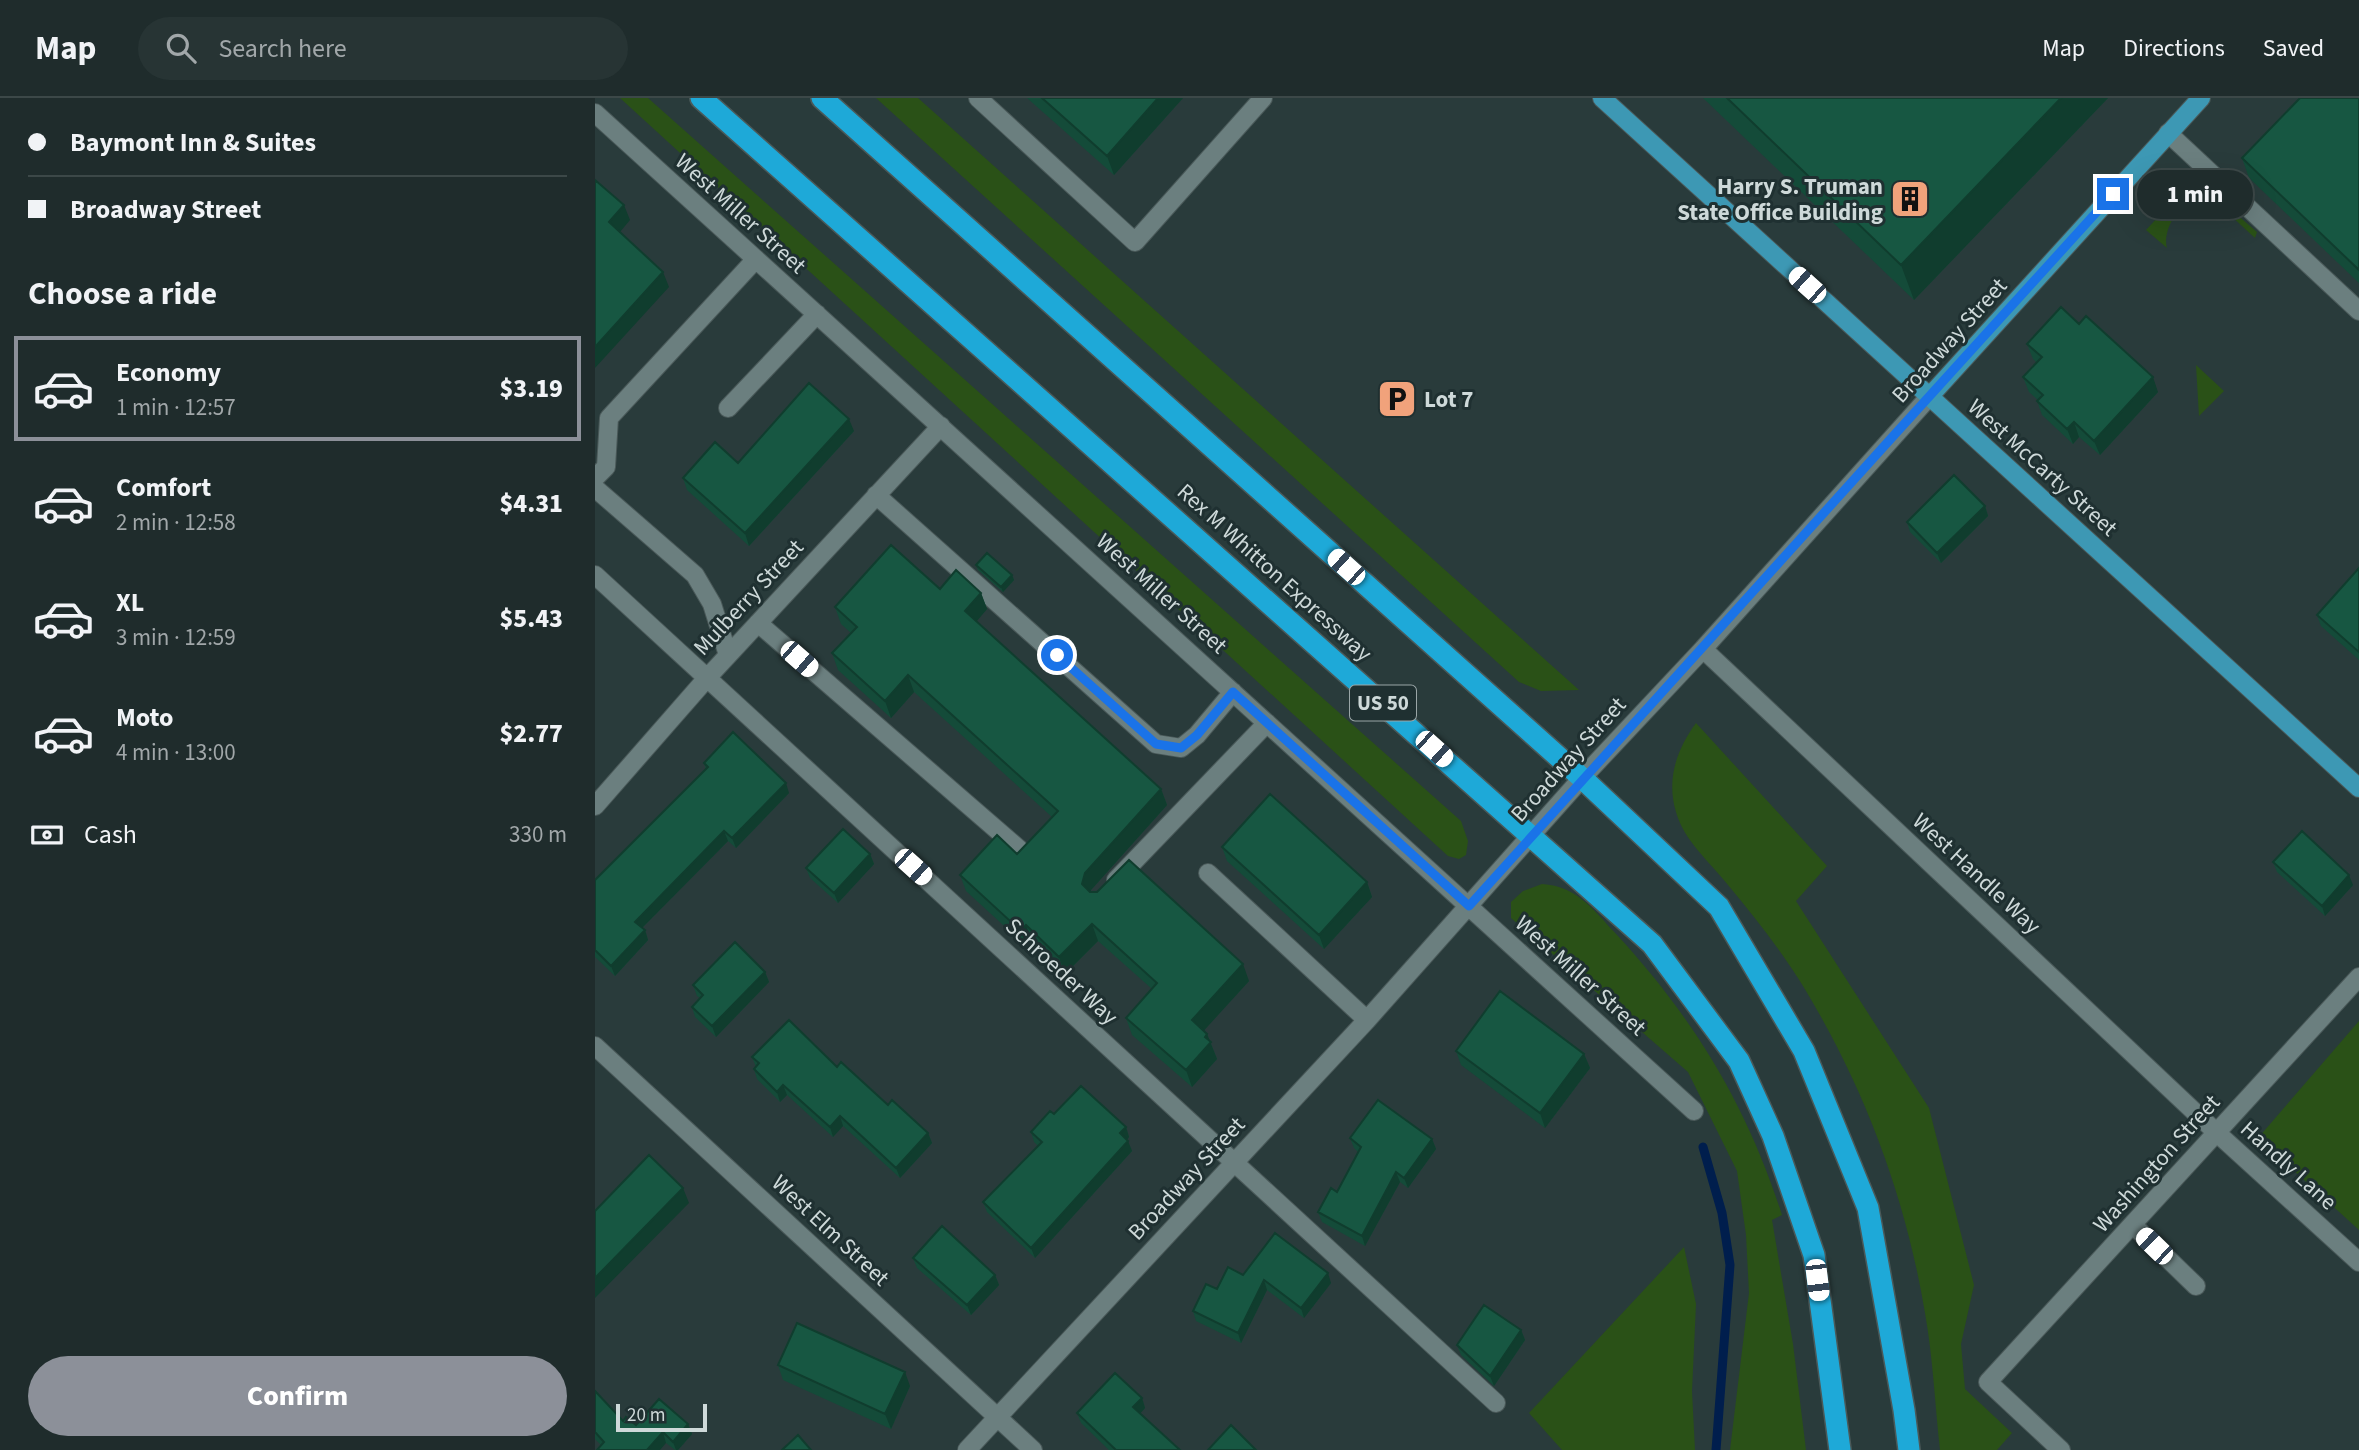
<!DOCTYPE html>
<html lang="en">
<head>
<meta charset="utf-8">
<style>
	body { margin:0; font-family:"Source Sans 3",sans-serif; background:#273434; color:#f1f3f6; height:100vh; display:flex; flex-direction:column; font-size:26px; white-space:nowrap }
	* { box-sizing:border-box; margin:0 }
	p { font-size:23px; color:#a1a7a9 }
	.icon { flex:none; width:38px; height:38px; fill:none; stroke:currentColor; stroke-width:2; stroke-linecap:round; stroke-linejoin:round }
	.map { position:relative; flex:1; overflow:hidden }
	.panel { display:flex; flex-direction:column; background:#1f2c2c; width:595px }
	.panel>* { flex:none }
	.banner { display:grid; align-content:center; height:154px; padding:0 28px; background:#1f2c2c }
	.scale { position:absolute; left:21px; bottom:18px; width:91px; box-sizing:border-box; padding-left:7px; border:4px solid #ced9d9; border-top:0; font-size:19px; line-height:24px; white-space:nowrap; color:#ced9d9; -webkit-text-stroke:5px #1f3031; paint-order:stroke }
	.end { position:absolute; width:32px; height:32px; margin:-16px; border:9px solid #1a73e8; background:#fff; box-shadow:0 0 0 4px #fff }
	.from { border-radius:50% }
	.bubble { position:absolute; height:49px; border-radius:24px; background:#1f2c2c; box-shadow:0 7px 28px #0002,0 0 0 2px #3c4848; font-size:23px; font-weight:800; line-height:49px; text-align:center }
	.car { position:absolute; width:21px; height:42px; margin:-21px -10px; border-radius:9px; box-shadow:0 0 5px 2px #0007; background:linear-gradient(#fff 24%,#345 0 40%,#fff 0 76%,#345 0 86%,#fff 0) }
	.banner b { display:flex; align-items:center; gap:24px; height:66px; font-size:26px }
	.banner b+b { border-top:2px solid #3c4848 }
	.banner i { width:18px; height:18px; background:#f1f3f6 }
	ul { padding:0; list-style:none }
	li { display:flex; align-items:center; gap:21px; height:105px; margin:0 14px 10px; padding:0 14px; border:4px solid transparent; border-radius:0px }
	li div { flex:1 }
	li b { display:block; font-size:26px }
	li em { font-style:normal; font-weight:800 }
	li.selected { border-color:#8c9099 }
	li>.icon { width:63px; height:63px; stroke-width:1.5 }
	h2 { padding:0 28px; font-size:32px; line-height:84px }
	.pay { display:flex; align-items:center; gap:18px; height:77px; padding:0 28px; font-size:26px }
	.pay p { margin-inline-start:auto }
	.button { display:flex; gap:14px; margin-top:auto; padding:14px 28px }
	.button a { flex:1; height:80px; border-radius:42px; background:#8c9099; color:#fff; font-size:28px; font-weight:800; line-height:80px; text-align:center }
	header { display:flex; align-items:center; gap:42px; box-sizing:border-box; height:98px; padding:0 35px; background:#1f2c2c; border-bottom:2px solid #3c4848 }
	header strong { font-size:33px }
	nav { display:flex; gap:38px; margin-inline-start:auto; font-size:24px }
	.search { width:490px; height:63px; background:#273434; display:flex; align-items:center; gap:18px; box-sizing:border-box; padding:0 24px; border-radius:38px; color:#a1a7a9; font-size:26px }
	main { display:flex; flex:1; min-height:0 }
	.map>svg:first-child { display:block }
	.green { fill:#2a5117 }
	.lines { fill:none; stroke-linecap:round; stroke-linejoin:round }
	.stream { stroke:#001e4d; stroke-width:9 }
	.minor-casing { stroke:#4a5959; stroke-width:20 }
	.major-casing { stroke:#4a5959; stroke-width:20 }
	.highway-casing { stroke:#4a5959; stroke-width:24 }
	.minor { stroke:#6b7f7f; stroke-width:18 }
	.major { stroke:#3d98b4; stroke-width:18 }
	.highway { stroke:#1ea9d8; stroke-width:21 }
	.wall { fill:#144b39 }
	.shaded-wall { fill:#103d2e }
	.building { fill:#175742; stroke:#103d2e; stroke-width:2 }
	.route { stroke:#1a73e8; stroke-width:9 }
	.labels { text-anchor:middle; stroke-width:6; stroke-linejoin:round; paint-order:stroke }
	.shield { fill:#1f3031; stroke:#9aa6a7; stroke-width:2 }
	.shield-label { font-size:21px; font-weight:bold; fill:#ced9d9 }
	.poi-label { font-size:23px; font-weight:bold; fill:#ced9d9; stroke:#1f3031; text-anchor:end }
	.street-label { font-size:23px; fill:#ced9d9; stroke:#1f3031 }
</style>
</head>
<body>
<header>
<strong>Map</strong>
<div class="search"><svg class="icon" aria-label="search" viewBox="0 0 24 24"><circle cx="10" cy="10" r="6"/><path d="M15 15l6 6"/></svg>Search here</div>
<nav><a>Map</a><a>Directions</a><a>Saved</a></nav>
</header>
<main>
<section class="panel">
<div class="banner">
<b><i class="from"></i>Baymont Inn &amp; Suites</b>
<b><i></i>Broadway Street</b>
</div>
<h2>Choose a ride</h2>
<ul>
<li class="selected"><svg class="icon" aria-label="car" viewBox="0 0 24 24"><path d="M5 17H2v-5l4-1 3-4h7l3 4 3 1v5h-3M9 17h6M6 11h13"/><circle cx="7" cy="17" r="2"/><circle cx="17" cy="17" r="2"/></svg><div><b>Economy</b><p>1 min · 12:57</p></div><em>$3.19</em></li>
<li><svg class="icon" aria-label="car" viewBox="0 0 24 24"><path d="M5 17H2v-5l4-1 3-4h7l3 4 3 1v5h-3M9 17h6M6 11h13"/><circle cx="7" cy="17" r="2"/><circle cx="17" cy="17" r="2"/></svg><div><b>Comfort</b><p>2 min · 12:58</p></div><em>$4.31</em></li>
<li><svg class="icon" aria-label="car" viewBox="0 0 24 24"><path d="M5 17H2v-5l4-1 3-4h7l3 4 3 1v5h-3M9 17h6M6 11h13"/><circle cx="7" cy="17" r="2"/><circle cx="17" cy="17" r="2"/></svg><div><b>XL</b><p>3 min · 12:59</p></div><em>$5.43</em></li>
<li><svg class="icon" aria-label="car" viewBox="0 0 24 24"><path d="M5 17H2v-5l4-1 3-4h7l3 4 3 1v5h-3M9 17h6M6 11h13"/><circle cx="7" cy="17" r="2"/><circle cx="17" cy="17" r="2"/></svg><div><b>Moto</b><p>4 min · 13:00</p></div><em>$2.77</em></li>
</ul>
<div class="pay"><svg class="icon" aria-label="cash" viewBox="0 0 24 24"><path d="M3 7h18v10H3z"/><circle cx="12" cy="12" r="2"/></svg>Cash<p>330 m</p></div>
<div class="button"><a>Confirm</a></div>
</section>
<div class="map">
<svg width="1764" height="1352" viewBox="0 0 1764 1352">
	<rect width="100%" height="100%" fill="#293b3b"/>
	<!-- green -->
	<path class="green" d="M25,0H53L866,723L873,743L871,757L864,761L853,758Z
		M281,0H323L984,592L946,593L924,584Z
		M1603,83L1662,134L1660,140L1610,94C1590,95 1566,131 1572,150L1551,132L1590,90L1601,88Z
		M1601,267L1629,293L1604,318Z
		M1101,625L1232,768L1201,803L1334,1010L1379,1187L1366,1246L1370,1291L1417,1335L1402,1352H1345C1340,1307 1338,1260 1330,1215C1311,1101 1271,993 1211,893C1189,856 1161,821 1133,787C1115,764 1089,743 1081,714C1071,681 1082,651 1101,625Z
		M947,786C983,788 999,813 1023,838C1100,922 1152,1008 1187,1117L1177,1122L1198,1246L1211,1352H1135L1154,1195L1151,1137L1142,1073L1093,974L916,820V804L928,793Z
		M1764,923V1132L1663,1040Z
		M1089,1149L1101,1206L1097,1293L1100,1352H967L934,1315Z"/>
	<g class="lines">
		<!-- stream -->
		<path class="stream" d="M1108,1049L1127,1115L1135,1167L1121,1352"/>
		<!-- minor casing -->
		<g class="minor-casing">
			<path id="minor" d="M383,0L540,144L668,0
				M0,15L1099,1013
				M1573,35L1764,213
				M133,310L222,216
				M0,380L11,369L14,320L161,161
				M0,390L100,477L117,506L133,557
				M281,397L561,646L586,650L602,637L638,594
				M0,477L901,1305
				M163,525L424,751
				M1108,551L1622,1035L1764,1164
				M0,708L112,580L346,328
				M613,775L772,922
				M521,782L672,625
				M0,948L438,1352
				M1538,1127L1601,1188
				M372,1352L772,922L987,680L1108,551L1334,299
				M1466,1352L1393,1284L1764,879"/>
		</g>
		<!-- major casing -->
		<g class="major-casing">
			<path id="major" d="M1007,0L1764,690
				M1334,299L1606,0"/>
		</g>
		<!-- highway casing -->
		<g class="highway-casing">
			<path id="highway" d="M106,0L1057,846L1144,963L1178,1038L1219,1157L1245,1352
				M227,0L987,680L1124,809L1209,953L1273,1110L1309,1312L1314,1352"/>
		</g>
		<!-- minor -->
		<use href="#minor" class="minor"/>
		<!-- major -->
		<use href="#major" class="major"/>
		<!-- highway -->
		<use href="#highway" class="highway"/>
	</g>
	<!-- wall -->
	<path class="wall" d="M432,0H588L519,77Z
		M1108,0H1513L1319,202Z
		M1764,0V185L1654,80L1647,60Z
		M1484,226L1563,294L1505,357L1484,339L1478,346L1447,317L1442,303L1443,302L1434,294L1428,279L1442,265L1438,261L1432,246Z
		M259,333L154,448L92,392L88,380Z
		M1390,408L1393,418L1346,465L1315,434L1312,424Z
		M381,467L417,477L419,482L408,494L383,472Z
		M1764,470V562L1726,528L1722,517Z
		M345,491L386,495L392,511L381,523L566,691L572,707L496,792L495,794L654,883L609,932L612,936L622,961L597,989L537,937L531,920L557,891L503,843L470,876L437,844L432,849L371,793L365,777L422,756L457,719L319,594L296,620L243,572L237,555L256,535L246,526L240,509Z
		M109,665L194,695L141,750L133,743L47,830L50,832L53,842L20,878L0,859V782L111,671Z
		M627,749L772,784L777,799L729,851L632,763Z
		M275,756L279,766L243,805L215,780L211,770Z
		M1678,764L1758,787L1730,818L1682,774Z
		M170,874L174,884L121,939L100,919L97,909L105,900L102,898L98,887Z
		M861,953L989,956L995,970L950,1030L866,967Z
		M157,959L242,969L333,1035L337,1045L305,1080L248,1028L238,1039L192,997L185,1004L162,981L159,971L161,969Z
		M459,1016L531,1029L534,1039L532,1042L537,1053L440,1160L392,1114L388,1104L443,1048L439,1044L436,1034Z
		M755,1040L837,1041L841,1051L813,1090L805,1084L770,1148L727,1124L723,1114L742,1094L763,1054L759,1050Z
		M318,1160L400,1177L404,1187L376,1217L322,1170Z
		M648,1177L736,1185L709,1220L672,1192L646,1245L601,1223L598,1213L622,1191Z
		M926,1232L930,1242L899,1288L866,1257L862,1247Z
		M183,1267L315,1288L296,1331L188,1282Z
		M0,1293L28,1323L41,1327L93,1326L97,1336L83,1352H80L71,1345L6,1347L0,1341Z
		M547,1300L550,1310L545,1315L585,1352H514L486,1325L482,1315Z"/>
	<!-- shaded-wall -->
	<path class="shaded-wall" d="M563,0H588L519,77L512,58Z
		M1466,0H1513L1319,202L1306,167Z
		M29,107L35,122L20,140L14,124Z
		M68,174L74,189L0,270V249Z
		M1558,279L1563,294L1505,357L1499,343Z
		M254,321L259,333L154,448L150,435Z
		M1479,324L1484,339L1478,346L1472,331Z
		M1390,408L1393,418L1346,465L1342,455Z
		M417,477L419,482L408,494L406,489Z
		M386,495L392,511L376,530L370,513Z
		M313,577L319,594L296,620L290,603Z
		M191,685L194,695L141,750L137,740Z
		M566,691L572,707L496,792L493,802L487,786L490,775Z
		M129,733L133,743L43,834L40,824Z
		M275,756L279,766L243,805L239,795Z
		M1754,777L1758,787L1730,818L1727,808Z
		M772,784L777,799L729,851L724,837Z
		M497,826L503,843L470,876L464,859Z
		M431,827L437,844L432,849L426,833Z
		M50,832L53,842L20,878L16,868Z
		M648,866L654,883L603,939L597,922Z
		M170,874L174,884L121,939L117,928Z
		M612,936L622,961L597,989L591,972L610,939Z
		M989,956L995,970L950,1030L945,1015Z
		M188,987L192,997L185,1004L182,994Z
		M245,1018L248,1028L238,1039L235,1029Z
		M531,1029L534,1039L529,1045L525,1035Z
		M333,1035L337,1045L305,1080L301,1070Z
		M837,1041L841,1051L813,1090L809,1080Z
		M533,1043L537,1053L440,1160L436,1150Z
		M801,1074L805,1084L770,1148L767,1138Z
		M88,1090L94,1105L0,1200V1180Z
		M733,1175L736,1185L709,1220L706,1210Z
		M400,1177L404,1187L376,1217L372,1207Z
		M669,1182L672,1192L646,1245L643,1235Z
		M926,1232L930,1242L899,1288L895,1278Z
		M310,1274L315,1288L296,1331L290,1316Z
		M547,1300L550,1310L542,1319L538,1309Z
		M93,1326L97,1336L83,1352H81L78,1344Z
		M68,1334L71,1345L65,1352H52Z"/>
	<!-- building -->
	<path class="building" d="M447,0H563L512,58Z
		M1132,0H1466L1306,167Z
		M1705,0H1764V172L1647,60Z
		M0,82L29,107L14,124L68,174L0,249Z
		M1466,209L1484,226L1491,218L1558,279L1499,343L1479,324L1472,331L1442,303L1448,297L1428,279L1447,259L1432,246Z
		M214,285L254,321L150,435L88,380L120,344L143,365Z
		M1359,377L1390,408L1342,455L1312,424Z
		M296,447L345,491L361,472L386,495L370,513L566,691L490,775L487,786L495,794H502L534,762L648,866L597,922L612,936L610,939L616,944L591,972L531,920L562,885L497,826L464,859L431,827L426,833L365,777L402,737L422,756L463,713L313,577L290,603L237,555L262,529L240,509Z
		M392,455L417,477L406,489L381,467Z
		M1764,470V554L1722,517Z
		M138,634L191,685L137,740L129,733L40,824L50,832L16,868L0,852V782L113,669L109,665Z
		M675,696L772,784L724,837L627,749Z
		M248,731L275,756L239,795L211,770Z
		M1707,733L1754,777L1727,808L1678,764Z
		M140,844L170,874L117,928L97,909L108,897L98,887Z
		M905,893L989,956L945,1015L861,953Z
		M194,922L242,969L246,964L293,1007L297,1002L333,1035L301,1070L245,1018L235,1029L188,987L182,994L159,971L164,965L157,959Z
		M486,988L531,1029L525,1035L533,1043L436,1150L388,1104L447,1044L436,1034L455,1013L459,1016Z
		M783,1002L837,1041L809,1080L801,1074L767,1138L723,1114L736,1090L742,1094L766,1049L755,1040Z
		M54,1057L88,1090L0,1180V1113Z
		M347,1128L400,1177L372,1207L318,1160Z
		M680,1135L733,1175L706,1210L669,1182L643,1235L598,1213L611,1186L622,1191L633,1169L648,1177Z
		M889,1207L926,1232L895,1278L862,1247Z
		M202,1225L310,1274L290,1316L183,1267Z
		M520,1275L547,1300L538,1309L585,1352H521L482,1315Z
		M0,1293L28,1323L31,1319L41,1327L64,1301L93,1326L78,1344L68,1334L52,1352H2L9,1344L0,1334Z
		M636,1327L661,1352H613Z
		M203,1337L216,1352H187Z"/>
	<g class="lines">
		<!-- route -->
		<path class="route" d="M462,557L561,646L586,650L602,637L638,594L874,808C1087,570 1303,333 1518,96"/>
	</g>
	<!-- icons -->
	<defs>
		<g id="building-square" transform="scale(2.0125)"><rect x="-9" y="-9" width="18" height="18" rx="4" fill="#f1a27b" stroke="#1f3031"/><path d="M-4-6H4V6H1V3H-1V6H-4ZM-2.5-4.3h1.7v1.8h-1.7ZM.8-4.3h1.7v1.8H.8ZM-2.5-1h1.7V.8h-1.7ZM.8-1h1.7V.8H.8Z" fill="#111"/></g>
		<g id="parking-square" transform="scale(2.0125)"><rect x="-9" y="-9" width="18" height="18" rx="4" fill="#f1a27b" stroke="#1f3031"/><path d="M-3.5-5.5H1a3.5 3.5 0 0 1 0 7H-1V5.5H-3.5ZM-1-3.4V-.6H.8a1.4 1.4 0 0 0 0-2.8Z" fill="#111"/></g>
	</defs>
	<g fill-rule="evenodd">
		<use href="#building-square" x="1315" y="101"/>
		<use href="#parking-square" x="802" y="301"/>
	</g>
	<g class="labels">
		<!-- shield labels -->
		<rect class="shield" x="755" y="587.5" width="66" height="35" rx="5"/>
		<g class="shield-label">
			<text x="788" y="612">US 50</text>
		</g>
		<!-- poi labels -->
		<g class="poi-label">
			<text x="1288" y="96">Harry S. Truman<tspan x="1288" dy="26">State Office Building</tspan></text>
			<text x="829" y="309" text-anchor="start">Lot 7</text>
		</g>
		<!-- street labels -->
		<g class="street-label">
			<text transform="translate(146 115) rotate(42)" y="8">West Miller Street</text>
			<text transform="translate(1354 242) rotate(-48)" y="8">Broadway Street</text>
			<text transform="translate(1448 369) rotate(42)" y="8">West McCarty Street</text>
			<text transform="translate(680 474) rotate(42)" y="8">Rex M Whitton Expressway</text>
			<text transform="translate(567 495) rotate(42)" y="8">West Miller Street</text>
			<text transform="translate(153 499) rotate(-47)" y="8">Mulberry Street</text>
			<text transform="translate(973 661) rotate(-48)" y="8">Broadway Street</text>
			<text transform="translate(1382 775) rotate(43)" y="8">West Handle Way</text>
			<text transform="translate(467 873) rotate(43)" y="8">Schroeder Way</text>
			<text transform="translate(986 877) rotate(42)" y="8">West Miller Street</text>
			<text transform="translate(1561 1065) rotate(-48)" y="8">Washington Street</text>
			<text transform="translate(1694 1067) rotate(42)" y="8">Handly Lane</text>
			<text transform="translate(591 1080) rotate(-47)" y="8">Broadway Street</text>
			<text transform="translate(236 1132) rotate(43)" y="8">West Elm Street</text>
		</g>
	</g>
</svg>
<div class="scale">20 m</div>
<i class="end from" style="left:462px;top:557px"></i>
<i class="end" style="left:1518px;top:96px"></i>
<div class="bubble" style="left:1542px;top:72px;width:116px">1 min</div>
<i class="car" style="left:1212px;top:187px;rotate:312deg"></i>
<i class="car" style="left:751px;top:469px;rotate:312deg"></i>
<i class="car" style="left:204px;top:561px;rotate:131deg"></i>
<i class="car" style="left:839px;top:651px;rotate:132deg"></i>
<i class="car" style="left:318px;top:769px;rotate:132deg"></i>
<i class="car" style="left:1559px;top:1148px;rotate:314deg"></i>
<i class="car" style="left:1222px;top:1182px;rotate:173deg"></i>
</div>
</main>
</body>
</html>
